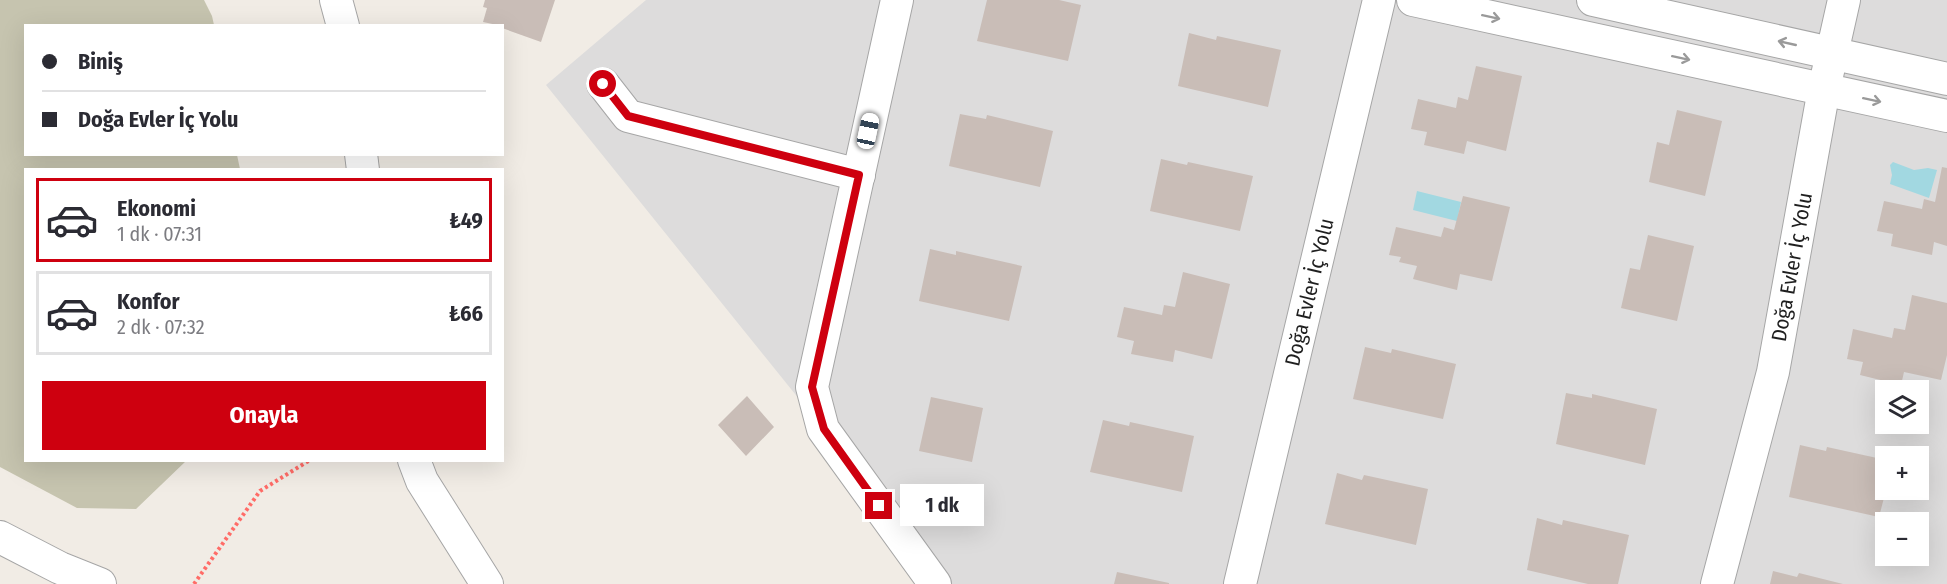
<!DOCTYPE html>
<html lang="tr">
<head>
<meta charset="utf-8">
<style>
	body { margin:0; font-family:"Fira Sans Condensed",sans-serif; background:#f2f2f3; color:#2b2b33; height:100vh; display:flex; flex-direction:column; font-size:22px; white-space:nowrap }
	* { box-sizing:border-box; margin:0 }
	p { font-size:20px; color:#7c7c81 }
	.icon { flex:none; width:33px; height:33px; fill:none; stroke:currentColor; stroke-width:2; stroke-linecap:round; stroke-linejoin:round }
	.map { position:relative; flex:1; overflow:hidden }
	.panel { position:absolute; left:24px; top:168px; width:480px; height:294px; display:flex; flex-direction:column; background:#fff; border-radius:0px; box-shadow:0 6px 24px #0002 }
	.panel>* { flex:none }
	.banner { position:absolute; left:24px; top:24px; width:480px; height:132px; border-radius:0px; box-shadow:0 6px 24px #0002; display:grid; align-content:center; height:132px; padding:0 18px; background:#fff }
	.tools { position:absolute; left:1875px; top:380px; display:grid; gap:12px }
	.tools a { display:grid; place-items:center; width:54px; height:54px; border-radius:0px; background:#fff; box-shadow:0 6px 24px #0002; font-size:30px }
	.end { position:absolute; width:27px; height:27px; margin:-14px; border:8px solid #ce000f; background:#fff; box-shadow:0 0 0 3px #fff }
	.from { border-radius:50% }
	.bubble { position:absolute; height:42px; border-radius:0px; background:#fff; box-shadow:0 6px 24px #0002; font-size:20px; font-weight:700; line-height:42px; text-align:center }
	.car { position:absolute; width:18px; height:36px; margin:-18px -9px; border-radius:8px; box-shadow:0 0 4px 2px #0007; background:linear-gradient(#fff 24%,#345 0 40%,#fff 0 76%,#345 0 86%,#fff 0) }
	.banner b { display:flex; align-items:center; gap:21px; height:57px; font-size:22px }
	.banner b+b { border-top:2px solid #e1e1e2 }
	.banner i { width:15px; height:15px; background:#2b2b33 }
	ul { padding:10px 0 0; list-style:none }
	li { display:flex; align-items:center; gap:18px; height:84px; margin:0 12px 9px; padding:0 6px; border:3px solid #e1e1e2; border-radius:0px }
	li div { flex:1 }
	li b { display:block; font-size:22px }
	li em { font-style:normal; font-weight:700 }
	li.current { border-color:#ce000f }
	li>.icon { width:54px; height:54px; stroke-width:1.5 }
	.primary-button { display:flex; gap:12px; margin-top:auto; padding:12px 18px }
	.primary-button a { flex:1; height:69px; border-radius:0px; background:#ce000f; color:#fff; font-size:24px; font-weight:700; line-height:69px; text-align:center }
	.map>svg:first-child { display:block }
	.residential { fill:#dddcdc; fill-rule:evenodd }
	.construction { fill:#c6c4af }
	.water { fill:#a2d8e1 }
	.building { fill:#c9bdb7 }
	.lines { fill:none; stroke-linecap:round; stroke-linejoin:round }
	.minor-casing { stroke:#a6a6a6; stroke-width:34 }
	.path { stroke:#ff6c67; stroke-width:4; stroke-dasharray:3 3; stroke-linecap:butt }
	.minor { stroke:#fff; stroke-width:32 }
	.oneway { stroke:#9a9a9a }
	.route { stroke:#ce000f; stroke-width:8 }
	.labels { text-anchor:middle; stroke-width:4.5; stroke-linejoin:round; paint-order:stroke }
	.street-label { font-size:21px; fill:#1f1f1f; stroke:#fff }
</style>
</head>
<body>
<div class="map">
<svg width="1947" height="584" viewBox="0 0 1947 584">
	<rect width="100%" height="100%" fill="#f1ece5"/>
	<!-- residential -->
	<path class="residential" d="M646,0H1947V584H948L546,85ZM1886,390H1918V423H1886ZM1886,456H1918V489H1886ZM1886,522H1918V555H1886Z"/>
	<!-- construction -->
	<path class="construction" d="M0,0H204L212,16L214,25L26,26V154L237,155L240,169L26,170V460L186,461L136,509L77,508L0,467Z"/>
	<!-- water -->
	<path class="water" d="M1893,162L1914,170L1928,168L1937,170L1929,198L1890,184L1892,175L1890,165Z
		M1417,191L1461,202L1457,221L1413,210Z"/>
	<!-- building -->
	<path class="building" d="M485,0H555L541,42L502,28V26L483,22L487,8L483,7Z
		M987,0H1059L1081,5L1068,61L977,41Z
		M1189,33L1216,40L1217,36L1281,50L1268,107L1178,86Z
		M1476,66L1522,76L1506,151L1467,141L1464,154L1424,145L1427,132L1411,129L1418,99L1456,108L1458,97L1468,100Z
		M1677,110L1722,121L1705,196L1649,182L1657,142L1669,145Z
		M960,114L986,119L987,115L1053,131L1040,187L949,166Z
		M1161,159L1187,165L1188,162L1253,176L1240,231L1150,211Z
		M1942,167L1947,168V246L1934,242L1932,255L1891,246L1893,234L1877,231L1884,201L1922,209L1924,199L1935,202Z
		M1463,196L1510,207L1492,281L1460,274L1457,290L1413,279L1417,266L1399,262L1401,257L1389,255L1396,227L1441,237L1444,227L1454,230Z
		M1648,235L1694,246L1677,321L1621,308L1630,268L1640,270Z
		M930,249L956,255V251L1022,266L1009,321L919,301Z
		M1183,272L1230,284L1212,359L1175,350L1173,362L1131,354L1134,341L1117,337L1124,307L1162,315L1164,305L1175,307Z
		M1912,295L1947,303V355L1941,380L1904,372L1901,385L1860,375L1863,362L1847,359L1853,329L1892,338L1894,328L1905,330Z
		M1365,347L1391,353L1392,349L1456,364L1443,419L1353,399Z
		M1566,393L1592,398V394L1657,409L1645,465L1556,444Z
		M747,396L774,427L746,456L718,425Z
		M931,397L983,408L972,462L919,451Z
		M1103,420L1129,426L1130,422L1194,436L1182,492L1090,472Z
		M1800,445L1826,451L1827,447L1886,460V490L1879,517L1789,497Z
		M1337,473L1362,480L1364,475L1428,489L1416,545L1325,524Z
		M1537,518L1562,525L1563,520L1629,535L1618,584H1588L1527,570Z
		M1773,571L1797,577L1799,573L1843,584H1770Z
		M1117,572L1169,583V584H1114Z"/>
	<g class="lines">
		<!-- minor casing -->
		<g class="minor-casing">
			<g id="minor">
				<path d="M336,0L343,26"/>
				<path d="M897,0L812,387L823,429L935,584"/>
				<path d="M1413,0L1947,116"/>
				<path d="M1593,0L1947,79"/>
				<path d="M603,84L628,116L859,175"/>
				<path d="M361,154L363,170"/>
				<path d="M414,460L422,481L487,584"/>
				<path d="M0,537L60,568L100,584"/>
				<path id="s1" d="M1240,584L1379,0"/>
				<path id="s2" d="M1717,584L1773,372L1824,89L1844,0"/>
			</g>
		</g>
		<!-- path -->
		<path class="path" d="M194,584L260,491L310,460"/>
		<!-- minor -->
		<use href="#minor" class="minor"/>
	</g>
	<!-- one-way arrows -->
	<defs><path id="oneway-shaft" d="M-6 0H5M1.5-3L5.5 0L1.5 3" fill="none" stroke-width="1.6" stroke-linecap="round" stroke-linejoin="round" transform="scale(1.5)"/></defs>
	<g class="oneway">
		<use href="#oneway-shaft" transform="translate(1491 17) rotate(12)"/>
		<use href="#oneway-shaft" transform="translate(1787 43) rotate(-167)"/>
		<use href="#oneway-shaft" transform="translate(1681 58) rotate(12)"/>
		<use href="#oneway-shaft" transform="translate(1872 100) rotate(12)"/>
	</g>
	<g class="lines">
		<!-- route -->
		<path class="route" d="M603,84L628,116L859,175L812,387L824,429L879,506"/>
	</g>
	<g class="labels">
		<!-- street labels -->
		<g class="street-label">
			<text dy="7" stroke="none"><textPath href="#s2" startOffset="326">Doğa Evler İç Yolu</textPath></text>
			<text dy="7" stroke="none"><textPath href="#s1" startOffset="300">Doğa Evler İç Yolu</textPath></text>
		</g>
	</g>
</svg>
<div class="tools">
<a><svg class="icon" aria-label="layers" viewBox="0 0 24 24"><path d="M12 4l9 5-9 5-9-5zM3 14l9 5 9-5"/></svg></a>
<a>+</a>
<a>−</a>
</div>
<i class="end from" style="left:603px;top:84px"></i>
<i class="end" style="left:879px;top:506px"></i>
<div class="bubble" style="left:900px;top:484px;width:84px">1 dk</div>
<i class="car" style="left:868px;top:131px;rotate:12deg"></i>
<div class="banner">
<b><i class="from"></i>Biniş</b>
<b><i></i>Doğa Evler İç Yolu</b>
</div>
<section class="panel">
<ul>
<li class="current"><svg class="icon" aria-label="car" viewBox="0 0 24 24"><path d="M5 17H2v-5l4-1 3-4h7l3 4 3 1v5h-3M9 17h6M6 11h13"/><circle cx="7" cy="17" r="2"/><circle cx="17" cy="17" r="2"/></svg><div><b>Ekonomi</b><p>1 dk · 07:31</p></div><em>₺49</em></li>
<li><svg class="icon" aria-label="car" viewBox="0 0 24 24"><path d="M5 17H2v-5l4-1 3-4h7l3 4 3 1v5h-3M9 17h6M6 11h13"/><circle cx="7" cy="17" r="2"/><circle cx="17" cy="17" r="2"/></svg><div><b>Konfor</b><p>2 dk · 07:32</p></div><em>₺66</em></li>
</ul>
<div class="primary-button"><a>Onayla</a></div>
</section>
</div>
</body>
</html>
